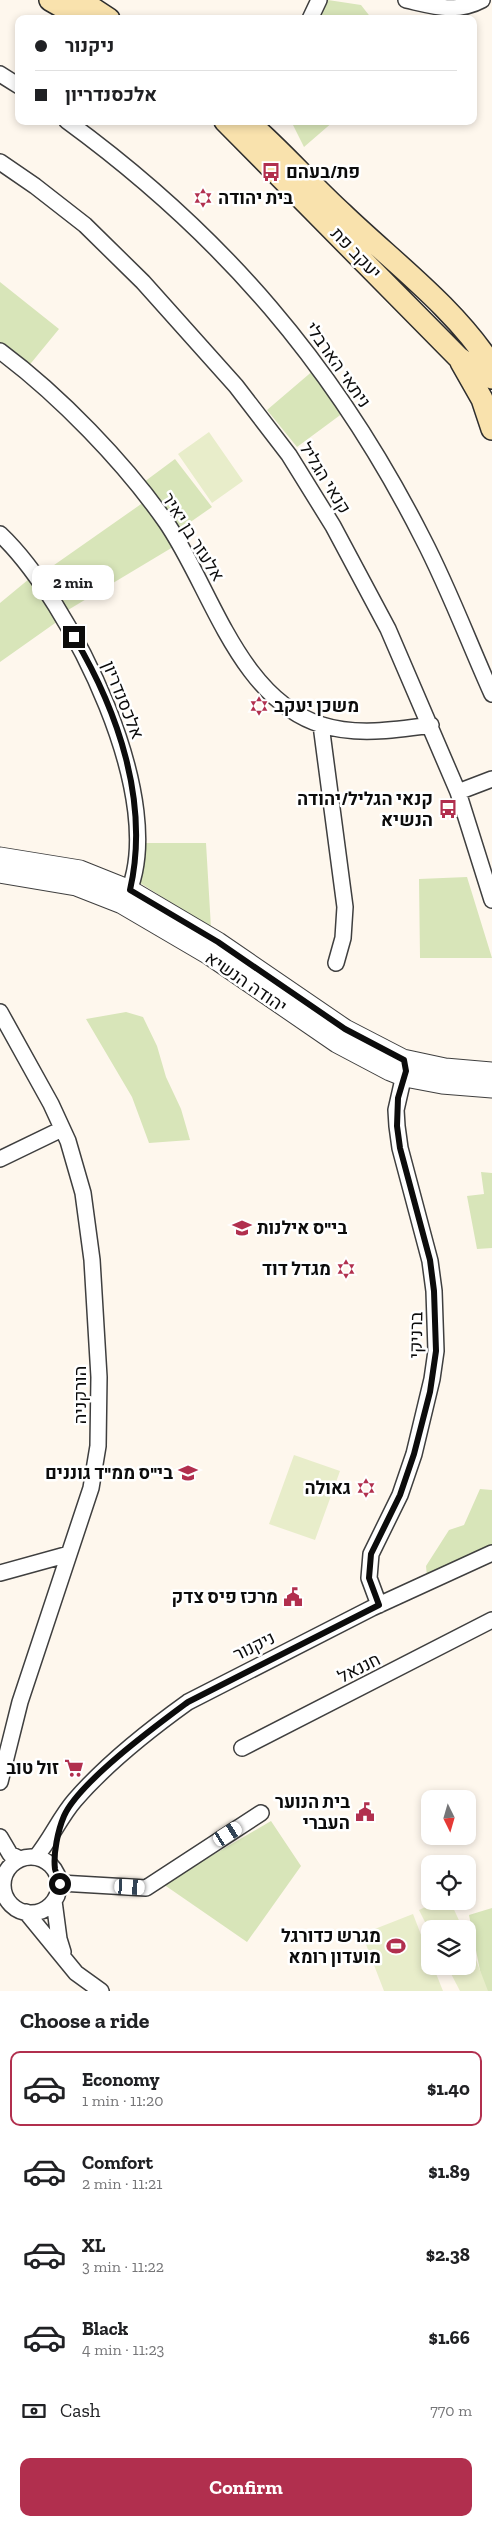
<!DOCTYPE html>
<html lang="en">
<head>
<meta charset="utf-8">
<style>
	body { margin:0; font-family:"Zilla Slab",Heebo,serif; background:#f2f2f2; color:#202124; height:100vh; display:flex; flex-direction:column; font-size:19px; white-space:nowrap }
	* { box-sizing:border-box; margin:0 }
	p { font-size:16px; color:#757577 }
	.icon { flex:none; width:28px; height:28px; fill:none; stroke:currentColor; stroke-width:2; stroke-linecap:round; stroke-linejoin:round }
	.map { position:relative; height:1991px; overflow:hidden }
	.sheet { display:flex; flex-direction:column; background:#fff; flex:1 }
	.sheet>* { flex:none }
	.top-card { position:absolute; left:15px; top:15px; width:462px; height:110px; border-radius:10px; box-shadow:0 2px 8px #0003; display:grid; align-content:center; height:110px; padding:0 20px; background:#fff }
	.needle { width:32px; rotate:175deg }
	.controls { position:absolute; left:421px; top:1790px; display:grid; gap:10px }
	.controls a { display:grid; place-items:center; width:55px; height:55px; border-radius:10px; background:#fff; box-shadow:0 2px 8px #0003; font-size:25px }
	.end { position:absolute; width:22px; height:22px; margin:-11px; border:6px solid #0c0c0c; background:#fff; box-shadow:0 0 0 2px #fff }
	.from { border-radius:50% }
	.bubble { position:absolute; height:35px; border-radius:10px; background:#fff; box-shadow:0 2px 8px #0003; font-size:16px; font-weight:800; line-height:35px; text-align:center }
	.car { position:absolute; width:15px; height:30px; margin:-15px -8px; border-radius:6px; box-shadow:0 0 4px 1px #0007; background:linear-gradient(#fff 24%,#345 0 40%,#fff 0 76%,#345 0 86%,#fff 0) }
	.top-card b { display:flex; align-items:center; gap:18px; height:48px; font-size:19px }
	.top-card b+b { border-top:1px solid #e0e0e0 }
	.top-card i { width:12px; height:12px; background:#202124 }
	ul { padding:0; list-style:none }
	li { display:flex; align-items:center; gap:15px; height:75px; margin:0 10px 8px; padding:0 10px; border:2px solid transparent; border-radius:10px }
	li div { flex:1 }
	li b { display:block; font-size:19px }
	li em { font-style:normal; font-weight:800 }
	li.current { border-color:#b12f4e }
	li>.icon { width:45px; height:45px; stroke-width:1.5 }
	h2 { padding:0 20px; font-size:22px; line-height:60px }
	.pay { display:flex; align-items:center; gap:12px; height:55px; padding:0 20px; font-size:19px }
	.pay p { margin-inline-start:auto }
	.button { display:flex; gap:10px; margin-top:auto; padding:10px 20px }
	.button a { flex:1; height:58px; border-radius:10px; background:#b12f4e; color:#fff; font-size:20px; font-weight:800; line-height:58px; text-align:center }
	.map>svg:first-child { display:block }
	.green { fill:#d8e5b9 }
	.pitch { fill:#e8edca }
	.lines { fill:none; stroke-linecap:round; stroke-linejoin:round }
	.minor-casing { stroke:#3f3f3f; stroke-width:18 }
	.tertiary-casing { stroke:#3f3f3f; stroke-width:21 }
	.secondary-casing { stroke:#2e2e2e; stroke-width:24 }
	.minor { stroke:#fff; stroke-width:15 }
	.tertiary { stroke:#fff; stroke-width:19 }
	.secondary { stroke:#f9e2ad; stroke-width:21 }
	.route { stroke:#0c0c0c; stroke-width:6 }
	.labels { text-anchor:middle; stroke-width:5; stroke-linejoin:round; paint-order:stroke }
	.poi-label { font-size:18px; font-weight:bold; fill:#0c0c0c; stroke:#fff; text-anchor:end }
	.street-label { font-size:18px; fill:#0c0c0c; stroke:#fff }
</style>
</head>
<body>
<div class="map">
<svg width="492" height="1991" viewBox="0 0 492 1991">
	<rect width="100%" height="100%" fill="#fef7ed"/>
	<!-- green -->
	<path class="green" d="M328,0L361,5L372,19H320Z
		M291,121H334L304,147Z
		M0,282L59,329L27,368L0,346Z
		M315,369L343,413L297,447L267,410Z
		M175,459L212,507L179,530L144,482Z
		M144,502L173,547L63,613L37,577Z
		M29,579L58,621L0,662V603Z
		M145,843H206L211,928L137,881Z
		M467,877L492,958H420L419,879Z
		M126,1012L143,1017L157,1046L166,1077L181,1109L190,1140L149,1143L132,1097L86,1019Z
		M481,1172L492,1173V1248L477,1249L467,1196L484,1194Z
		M480,1489L492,1490V1548L427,1577L426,1566L449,1530L464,1525Z
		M271,1821L301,1866L247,1942L163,1884Z
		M492,1908V1991H484L469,1915Z"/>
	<!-- pitch -->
	<path class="pitch" d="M209,432L243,481L212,503L178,454Z
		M294,1455L340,1471L315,1540L269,1524Z
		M438,1901H450L463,1929H430V1932L419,1910Z
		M413,1914L430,1958V1966H433L443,1991H384L362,1934Z
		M468,1939L488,1991H460L447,1966H468Z"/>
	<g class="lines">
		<!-- minor casing -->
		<g class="minor-casing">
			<path id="minor" d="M406,0C433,6 456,14 482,0
				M310,19L319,0
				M0,74L19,86
				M67,121C223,235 336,367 423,539C449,589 469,643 492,694
				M0,162L35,186L85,225L143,282L236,386L289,455L333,526L388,629L458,792L492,900
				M0,351C59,395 124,462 166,522C211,587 238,699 322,725C356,736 396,730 431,725
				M0,534C69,599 174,805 125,899
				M321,725L345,907L343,938L336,963
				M458,792L492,779
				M0,1012L51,1104L68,1141L83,1193L92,1260L99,1377L98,1446L91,1488L20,1702L0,1782
				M0,1159L62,1129
				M0,1573L69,1554
				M379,1605L369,1578L371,1554L400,1495L414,1454L432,1379L436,1351L434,1291L430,1261L400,1148L397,1126L396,1110L406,1066
				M242,1748L492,1620
				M0,1837L10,1854L20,1859
				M36,1857C51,1839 60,1817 75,1800C107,1763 149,1730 188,1702L372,1608L492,1553
				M3 1885a28 28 0 1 1 56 0a28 28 0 1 1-56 0Z
				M60,1883L146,1888L261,1813
				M54,1901L59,1939L63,1952
				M26,1912L76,1973L101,1991"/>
		</g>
		<!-- tertiary casing -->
		<g class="tertiary-casing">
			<path id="tertiary" d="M0,857L80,870L130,890L218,942L345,1029L403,1059L445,1068L492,1072
				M0,873L76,886L122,904L209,955L337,1043L390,1071L405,1077L442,1084L492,1088"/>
		</g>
		<!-- secondary casing -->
		<g class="secondary-casing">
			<path id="secondary" d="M50,0L83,19
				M80,0L109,19
				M225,121L458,357L479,372L492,378
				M247,121C281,150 310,184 343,214C393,262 454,307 492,366
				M461,362L482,399L492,429"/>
		</g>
		<!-- minor -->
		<use href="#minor" class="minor"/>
		<!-- tertiary -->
		<use href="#tertiary" class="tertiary"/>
		<!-- secondary -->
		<use href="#secondary" class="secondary"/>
	</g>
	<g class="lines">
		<!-- route -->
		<path class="route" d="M60,1884C59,1878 56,1874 55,1869C53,1854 58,1830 64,1816C79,1782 157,1725 188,1702L379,1605L369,1578L371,1554L400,1495L414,1454L430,1392L436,1351L434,1291L430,1260L400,1148L397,1126L398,1098L406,1071L404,1060L345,1029L218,942L130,890C150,803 118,711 74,637"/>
	</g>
	<!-- icons -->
	<defs>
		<g id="bus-bare" transform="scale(1.5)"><path d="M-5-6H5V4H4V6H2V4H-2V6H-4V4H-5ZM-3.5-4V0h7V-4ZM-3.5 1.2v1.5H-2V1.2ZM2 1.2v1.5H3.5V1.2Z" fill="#b12f4e" stroke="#fff" stroke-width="2.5" paint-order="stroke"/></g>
		<g id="synagogue-bare" transform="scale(1.5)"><path d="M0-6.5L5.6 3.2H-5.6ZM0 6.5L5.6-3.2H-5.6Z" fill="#b12f4e" stroke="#fff" stroke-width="2.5" paint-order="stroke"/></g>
		<g id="school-bare" transform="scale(1.5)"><path d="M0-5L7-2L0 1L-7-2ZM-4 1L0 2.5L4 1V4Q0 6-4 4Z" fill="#b12f4e" stroke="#fff" stroke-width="2.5" paint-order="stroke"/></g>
		<g id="civic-bare" transform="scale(1.5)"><path d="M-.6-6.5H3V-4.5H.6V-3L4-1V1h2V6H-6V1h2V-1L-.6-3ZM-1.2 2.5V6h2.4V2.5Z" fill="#b12f4e" stroke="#fff" stroke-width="2.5" paint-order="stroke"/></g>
		<g id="supermarket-bare" transform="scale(1.5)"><path d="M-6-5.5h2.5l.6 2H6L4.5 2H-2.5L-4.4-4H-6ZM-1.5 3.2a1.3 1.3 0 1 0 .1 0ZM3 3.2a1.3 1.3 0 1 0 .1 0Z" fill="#b12f4e" stroke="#fff" stroke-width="2.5" paint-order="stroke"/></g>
		<g id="stadium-bare" transform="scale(1.5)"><path d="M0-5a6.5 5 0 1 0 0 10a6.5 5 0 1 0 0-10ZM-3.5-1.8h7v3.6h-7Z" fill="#b12f4e" stroke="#fff" stroke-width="2.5" paint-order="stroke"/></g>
	</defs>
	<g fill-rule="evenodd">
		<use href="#bus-bare" x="271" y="172"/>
		<use href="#synagogue-bare" x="203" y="198"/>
		<use href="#synagogue-bare" x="259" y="706"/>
		<use href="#bus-bare" x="448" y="809"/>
		<use href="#school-bare" x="242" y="1228"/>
		<use href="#synagogue-bare" x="346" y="1269"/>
		<use href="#school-bare" x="188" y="1473"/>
		<use href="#synagogue-bare" x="366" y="1488"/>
		<use href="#civic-bare" x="293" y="1597"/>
		<use href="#supermarket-bare" x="74" y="1768"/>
		<use href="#civic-bare" x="365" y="1812"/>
		<use href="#stadium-bare" x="396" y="1946"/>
	</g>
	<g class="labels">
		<!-- poi labels -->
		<g class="poi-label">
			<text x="286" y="178" text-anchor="start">פת/בעהם</text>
			<text x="218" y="204" text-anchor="start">בית יהודה</text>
			<text x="274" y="712" text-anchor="start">משכן יעקב</text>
			<text x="433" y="805">קנאי הגליל/יהודה<tspan x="433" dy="21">הנשיא</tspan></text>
			<text x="257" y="1234" text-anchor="start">בי"ס אילנות</text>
			<text x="331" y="1275">מגדל דוד</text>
			<text x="173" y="1479">בי"ס ממ"ד גוננים</text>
			<text x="351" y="1494">גאולה</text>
			<text x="278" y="1603">מרכז פיס צדק</text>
			<text x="59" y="1774">זול טוב</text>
			<text x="350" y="1808">בית הנוער<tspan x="350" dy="21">העברי</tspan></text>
			<text x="381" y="1942">מגרש כדורגל<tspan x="381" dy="21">מועדון רומא</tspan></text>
		</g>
		<!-- street labels -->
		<g class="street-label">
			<text transform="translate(356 253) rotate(46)" y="6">יעקב פת</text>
			<text transform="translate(338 365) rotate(55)" y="6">ניתאי הארבלי</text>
			<text transform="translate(325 478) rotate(58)" y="6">קנאי הגליל</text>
			<text transform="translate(193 537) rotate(58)" y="6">אלעזר בן יאיר</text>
			<text transform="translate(123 700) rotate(68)" y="6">אלכסנדריון</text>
			<text transform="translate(246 982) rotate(34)" y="6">יהודה הנשיא</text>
			<text transform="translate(416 1335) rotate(-89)" y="6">ברניקי</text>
			<text transform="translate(80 1395) rotate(-90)" y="6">הורקניה</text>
			<text transform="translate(254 1646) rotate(-26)" y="6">ניקנור</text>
			<text transform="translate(359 1668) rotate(-27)" y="6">חננאל</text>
		</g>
	</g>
</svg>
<div class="controls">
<a><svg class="needle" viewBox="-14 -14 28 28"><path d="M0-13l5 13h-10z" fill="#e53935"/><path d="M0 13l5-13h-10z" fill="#757577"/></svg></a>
<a><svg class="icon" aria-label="locate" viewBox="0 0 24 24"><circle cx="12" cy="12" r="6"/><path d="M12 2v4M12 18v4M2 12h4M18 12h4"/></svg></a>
<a><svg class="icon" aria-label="layers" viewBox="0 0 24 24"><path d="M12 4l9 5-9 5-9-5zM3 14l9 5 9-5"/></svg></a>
</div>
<i class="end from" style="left:60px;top:1884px"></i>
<i class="end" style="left:74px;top:637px"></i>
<div class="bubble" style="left:32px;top:565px;width:82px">2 min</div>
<i class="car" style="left:228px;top:1834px;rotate:57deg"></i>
<i class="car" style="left:130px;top:1887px;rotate:93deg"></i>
<div class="top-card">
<b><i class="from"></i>ניקנור</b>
<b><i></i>אלכסנדריון</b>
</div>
</div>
<section class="sheet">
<h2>Choose a ride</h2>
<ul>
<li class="current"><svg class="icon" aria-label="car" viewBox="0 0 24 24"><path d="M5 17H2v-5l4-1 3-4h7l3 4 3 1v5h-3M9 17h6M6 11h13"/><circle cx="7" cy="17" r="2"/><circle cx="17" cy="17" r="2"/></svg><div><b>Economy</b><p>1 min · 11:20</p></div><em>$1.40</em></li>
<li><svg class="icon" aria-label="car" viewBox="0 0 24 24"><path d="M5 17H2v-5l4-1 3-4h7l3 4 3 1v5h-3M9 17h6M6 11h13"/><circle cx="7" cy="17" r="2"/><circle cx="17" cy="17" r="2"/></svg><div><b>Comfort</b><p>2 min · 11:21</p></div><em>$1.89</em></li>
<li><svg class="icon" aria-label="car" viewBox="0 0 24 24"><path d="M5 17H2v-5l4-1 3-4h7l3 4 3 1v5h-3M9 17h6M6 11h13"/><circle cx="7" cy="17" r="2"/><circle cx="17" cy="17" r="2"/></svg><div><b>XL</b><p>3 min · 11:22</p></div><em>$2.38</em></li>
<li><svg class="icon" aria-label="car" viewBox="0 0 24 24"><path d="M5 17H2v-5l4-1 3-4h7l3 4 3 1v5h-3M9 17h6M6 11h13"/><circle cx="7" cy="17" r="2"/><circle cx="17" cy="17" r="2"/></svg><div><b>Black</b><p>4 min · 11:23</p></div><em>$1.66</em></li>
</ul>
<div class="pay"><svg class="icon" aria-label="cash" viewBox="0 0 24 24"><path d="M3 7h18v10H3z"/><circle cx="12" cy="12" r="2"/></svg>Cash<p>770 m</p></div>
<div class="button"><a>Confirm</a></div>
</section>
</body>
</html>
